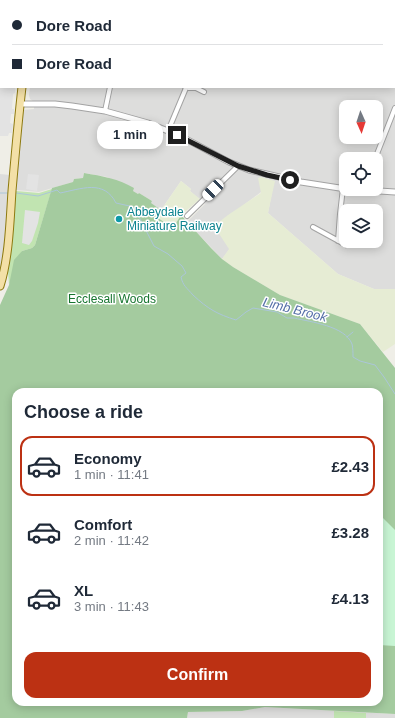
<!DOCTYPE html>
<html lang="en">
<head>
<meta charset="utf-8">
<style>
	body { margin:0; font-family:Arial,sans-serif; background:#f6f6f7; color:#1f2937; height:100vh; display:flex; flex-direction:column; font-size:15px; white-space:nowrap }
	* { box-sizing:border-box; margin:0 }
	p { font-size:13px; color:#747a83 }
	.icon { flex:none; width:22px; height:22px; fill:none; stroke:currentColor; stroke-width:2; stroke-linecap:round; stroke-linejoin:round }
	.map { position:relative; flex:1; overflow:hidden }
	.sheet { position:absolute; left:12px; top:388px; width:371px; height:318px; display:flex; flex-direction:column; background:#fff; border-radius:12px; box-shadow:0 2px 10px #0003 }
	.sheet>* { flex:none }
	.top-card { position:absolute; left:0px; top:0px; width:395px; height:88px; box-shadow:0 2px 10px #0003; display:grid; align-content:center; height:88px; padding:0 12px; background:#fff }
	.needle { width:26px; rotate:177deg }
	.controls { position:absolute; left:339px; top:100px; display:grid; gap:8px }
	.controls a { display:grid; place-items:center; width:44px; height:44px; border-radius:8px; background:#fff; box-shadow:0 2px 10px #0003; font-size:20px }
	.end { position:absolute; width:18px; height:18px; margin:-9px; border:5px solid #1f1f1f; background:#fff; box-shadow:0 0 0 2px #fff }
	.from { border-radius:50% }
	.bubble { position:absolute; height:28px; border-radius:12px; background:#fff; box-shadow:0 2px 10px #0003; font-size:13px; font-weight:800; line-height:28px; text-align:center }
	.car { position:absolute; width:12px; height:24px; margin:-12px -6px; border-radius:5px; box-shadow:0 0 3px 1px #0007; background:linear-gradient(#fff 24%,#345 0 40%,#fff 0 76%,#345 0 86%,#fff 0) }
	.top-card b { display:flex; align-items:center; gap:14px; height:38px; font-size:15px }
	.top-card b+b { border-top:1px solid #e0e1e3 }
	.top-card i { width:10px; height:10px; background:#1f2937 }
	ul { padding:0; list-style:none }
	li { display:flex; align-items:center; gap:12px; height:60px; margin:0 8px 6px; padding:0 4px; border:2px solid transparent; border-radius:12px }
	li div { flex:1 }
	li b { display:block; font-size:15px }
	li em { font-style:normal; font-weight:800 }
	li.selected { border-color:#bc3113 }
	li>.icon { width:36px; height:36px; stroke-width:1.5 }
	h2 { padding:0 12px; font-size:18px; line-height:48px }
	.primary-button { display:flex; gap:8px; margin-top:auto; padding:8px 12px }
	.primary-button a { flex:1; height:46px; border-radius:12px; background:#bc3113; color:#fff; font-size:16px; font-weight:800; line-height:46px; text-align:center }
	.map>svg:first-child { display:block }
	.residential { fill:#dddddc; fill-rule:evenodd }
	.farmland { fill:#e6ecd4 }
	.grass { fill:#c1e4b1 }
	.forest { fill:#a4cb9f; fill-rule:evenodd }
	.park { fill:#c8f5d4 }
	.pitch { fill:#8cd7c7 }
	.parking { fill:#e3e3e3 }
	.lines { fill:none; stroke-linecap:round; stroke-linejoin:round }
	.stream { stroke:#abc6d9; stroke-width:1 }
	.river { stroke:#abc6d9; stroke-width:7 }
	.minor-casing { stroke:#a3a3a3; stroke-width:6 }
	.tertiary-casing { stroke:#a3a3a3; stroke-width:7 }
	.primary-casing { stroke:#8d790e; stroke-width:9 }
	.minor { stroke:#fff; stroke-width:4 }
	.tertiary { stroke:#fff; stroke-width:5 }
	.primary { stroke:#f3e0a7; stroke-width:7 }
	.route { stroke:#1f1f1f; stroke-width:5 }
	.culture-dot { fill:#0f9aa8; stroke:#fff; stroke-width:1.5 }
	.labels { text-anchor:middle; stroke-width:3; stroke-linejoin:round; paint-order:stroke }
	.culture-label { font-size:12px; fill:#0d838f; stroke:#fff; text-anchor:start }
	.park-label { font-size:12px; fill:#16752f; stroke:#fff }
	.water-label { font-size:13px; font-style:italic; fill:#546fa7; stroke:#fff }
</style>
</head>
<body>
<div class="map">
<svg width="395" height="718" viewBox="0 0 395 718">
	<rect width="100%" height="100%" fill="#efeee7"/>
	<!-- residential -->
	<path class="residential" d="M284,0H395V289H374L338,274L268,213L274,181L261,192L245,204L229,250L222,259L187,222L205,204L190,191L191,189L181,181L161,210L150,203L152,201L139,193L138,194L107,177L84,173L83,178L74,179L73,182L39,192L16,190L22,117L24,110L34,109V102L30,99L29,95L30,87H394V1H283ZM346,107H376V137H346ZM346,159H376V189H346ZM346,211H376V241H346Z
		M0,174L10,175L11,208L0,286Z
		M265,707L395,714V718H187L188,712L242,711Z"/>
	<!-- farmland -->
	<path class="farmland" d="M261,177L275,181L268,213L338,274L374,289H395V344L383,352L360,324L280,295L233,267L222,259L229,249L214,226L228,215L261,193L258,178Z
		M181,181L191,189L190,191L200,199L181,215L173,228L155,216L161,210Z"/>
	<!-- grass -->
	<path class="grass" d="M52,189L35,245L32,248L22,251L9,285L8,271L13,230L16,191L39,193Z
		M334,711L366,713V718H334Z"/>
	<!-- forest -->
	<path class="forest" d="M84,173C102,176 119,179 134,188L133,191L138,194L139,193L152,201L151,203L161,210L155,216L173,228L181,215L211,248L222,259L233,267L280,295L360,324L395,368V714L265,707L242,711L188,712L187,718H0V305L9,285L14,260L22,251L32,248L35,245L52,188L73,182L74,179L83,178ZM16,392H379V702H16Z"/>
	<!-- park -->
	<path class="park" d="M379,514L395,530V646L379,645Z"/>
	<!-- pitch -->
	<path class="pitch" d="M102,0H284L283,1H102Z"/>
	<!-- parking -->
	<path class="parking" d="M1,65V87H15V93L13,94L12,109H14V114H11L10,123L13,124L12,133H9L8,136H0V66Z
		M28,174L39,175L37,191L26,189Z
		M25,210L40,212L38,223L32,241L29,245L22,243Z"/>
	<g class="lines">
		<!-- stream -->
		<path class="stream" d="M0,193H8
			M16,193L38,196L57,190L60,193C81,189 104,179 116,203L134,207L154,246L168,254L182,266L186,273L181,277C183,286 187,288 193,295C208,309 217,314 236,320L246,312L253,308L277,312L287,318H294C311,322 345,326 352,344C353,348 353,353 353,357L360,361L375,365L384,377L395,394
			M347,337L353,332"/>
		<!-- river -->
		<path class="river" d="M1,1L3,0"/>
		<!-- minor casing -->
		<g class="minor-casing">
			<path id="minor" d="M394,3H395
				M0,23L1,22
				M0,57L1,58
				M394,77H395
				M185,87L189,88H196L204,92
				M105,111L110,87
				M168,131L186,88
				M375,159L395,108
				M187,216L238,166
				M313,227L346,245
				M338,241L340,214L343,188"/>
		</g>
		<!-- tertiary casing -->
		<g class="tertiary-casing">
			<path id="tertiary" d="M25,0L26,1
				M20,104H55L72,106L105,111L123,116L148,123L168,131L186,139L229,162L249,170L301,182L346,189
				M349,189L395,192"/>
		</g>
		<!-- primary casing -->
		<g class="primary-casing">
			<path id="primary" d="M54,1V0
				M0,286C9,258 10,221 12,191C15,157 18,122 22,87"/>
		</g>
		<!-- minor -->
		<use href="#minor" class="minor"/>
		<!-- tertiary -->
		<use href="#tertiary" class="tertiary"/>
		<!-- primary -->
		<use href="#primary" class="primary"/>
	</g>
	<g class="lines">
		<!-- route -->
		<path class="route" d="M177,135L238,166L267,175L290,180"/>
	</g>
	<!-- markers -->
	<circle class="culture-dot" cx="119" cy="219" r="4"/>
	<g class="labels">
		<!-- culture labels -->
		<g class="culture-label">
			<text x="127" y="216">Abbeydale<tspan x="127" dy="14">Miniature Railway</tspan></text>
		</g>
		<!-- park labels -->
		<g class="park-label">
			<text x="112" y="303">Ecclesall Woods</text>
		</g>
		<!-- water labels -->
		<g class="water-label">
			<text transform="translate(295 309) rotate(14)" y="5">Limb Brook</text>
		</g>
	</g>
</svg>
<div class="controls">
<a><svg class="needle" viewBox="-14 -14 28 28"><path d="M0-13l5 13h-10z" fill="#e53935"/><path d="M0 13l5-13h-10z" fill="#747a83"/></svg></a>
<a><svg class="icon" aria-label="locate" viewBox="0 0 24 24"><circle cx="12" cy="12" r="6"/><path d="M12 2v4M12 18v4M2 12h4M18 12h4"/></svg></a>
<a><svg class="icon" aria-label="layers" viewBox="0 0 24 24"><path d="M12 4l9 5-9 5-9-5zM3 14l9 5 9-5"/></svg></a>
</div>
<i class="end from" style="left:290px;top:180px"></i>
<i class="end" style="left:177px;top:135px"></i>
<div class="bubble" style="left:97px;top:121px;width:66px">1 min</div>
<i class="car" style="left:213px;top:190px;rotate:225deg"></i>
<div class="top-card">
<b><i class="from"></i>Dore Road</b>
<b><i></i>Dore Road</b>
</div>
<section class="sheet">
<h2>Choose a ride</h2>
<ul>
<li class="selected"><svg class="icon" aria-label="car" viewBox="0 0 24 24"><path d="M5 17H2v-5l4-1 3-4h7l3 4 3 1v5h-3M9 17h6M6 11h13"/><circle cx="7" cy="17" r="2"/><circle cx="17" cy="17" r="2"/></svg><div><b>Economy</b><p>1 min · 11:41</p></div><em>£2.43</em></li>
<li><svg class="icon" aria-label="car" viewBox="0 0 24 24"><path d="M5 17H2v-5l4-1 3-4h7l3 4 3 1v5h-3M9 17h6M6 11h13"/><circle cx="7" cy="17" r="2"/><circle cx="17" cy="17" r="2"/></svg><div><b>Comfort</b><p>2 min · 11:42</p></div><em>£3.28</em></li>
<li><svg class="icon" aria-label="car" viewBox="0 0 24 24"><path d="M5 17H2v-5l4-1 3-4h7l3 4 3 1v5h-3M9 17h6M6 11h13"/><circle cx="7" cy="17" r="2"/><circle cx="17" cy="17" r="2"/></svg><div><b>XL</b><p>3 min · 11:43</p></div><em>£4.13</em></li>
</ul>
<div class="primary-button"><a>Confirm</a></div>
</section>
</div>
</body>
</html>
